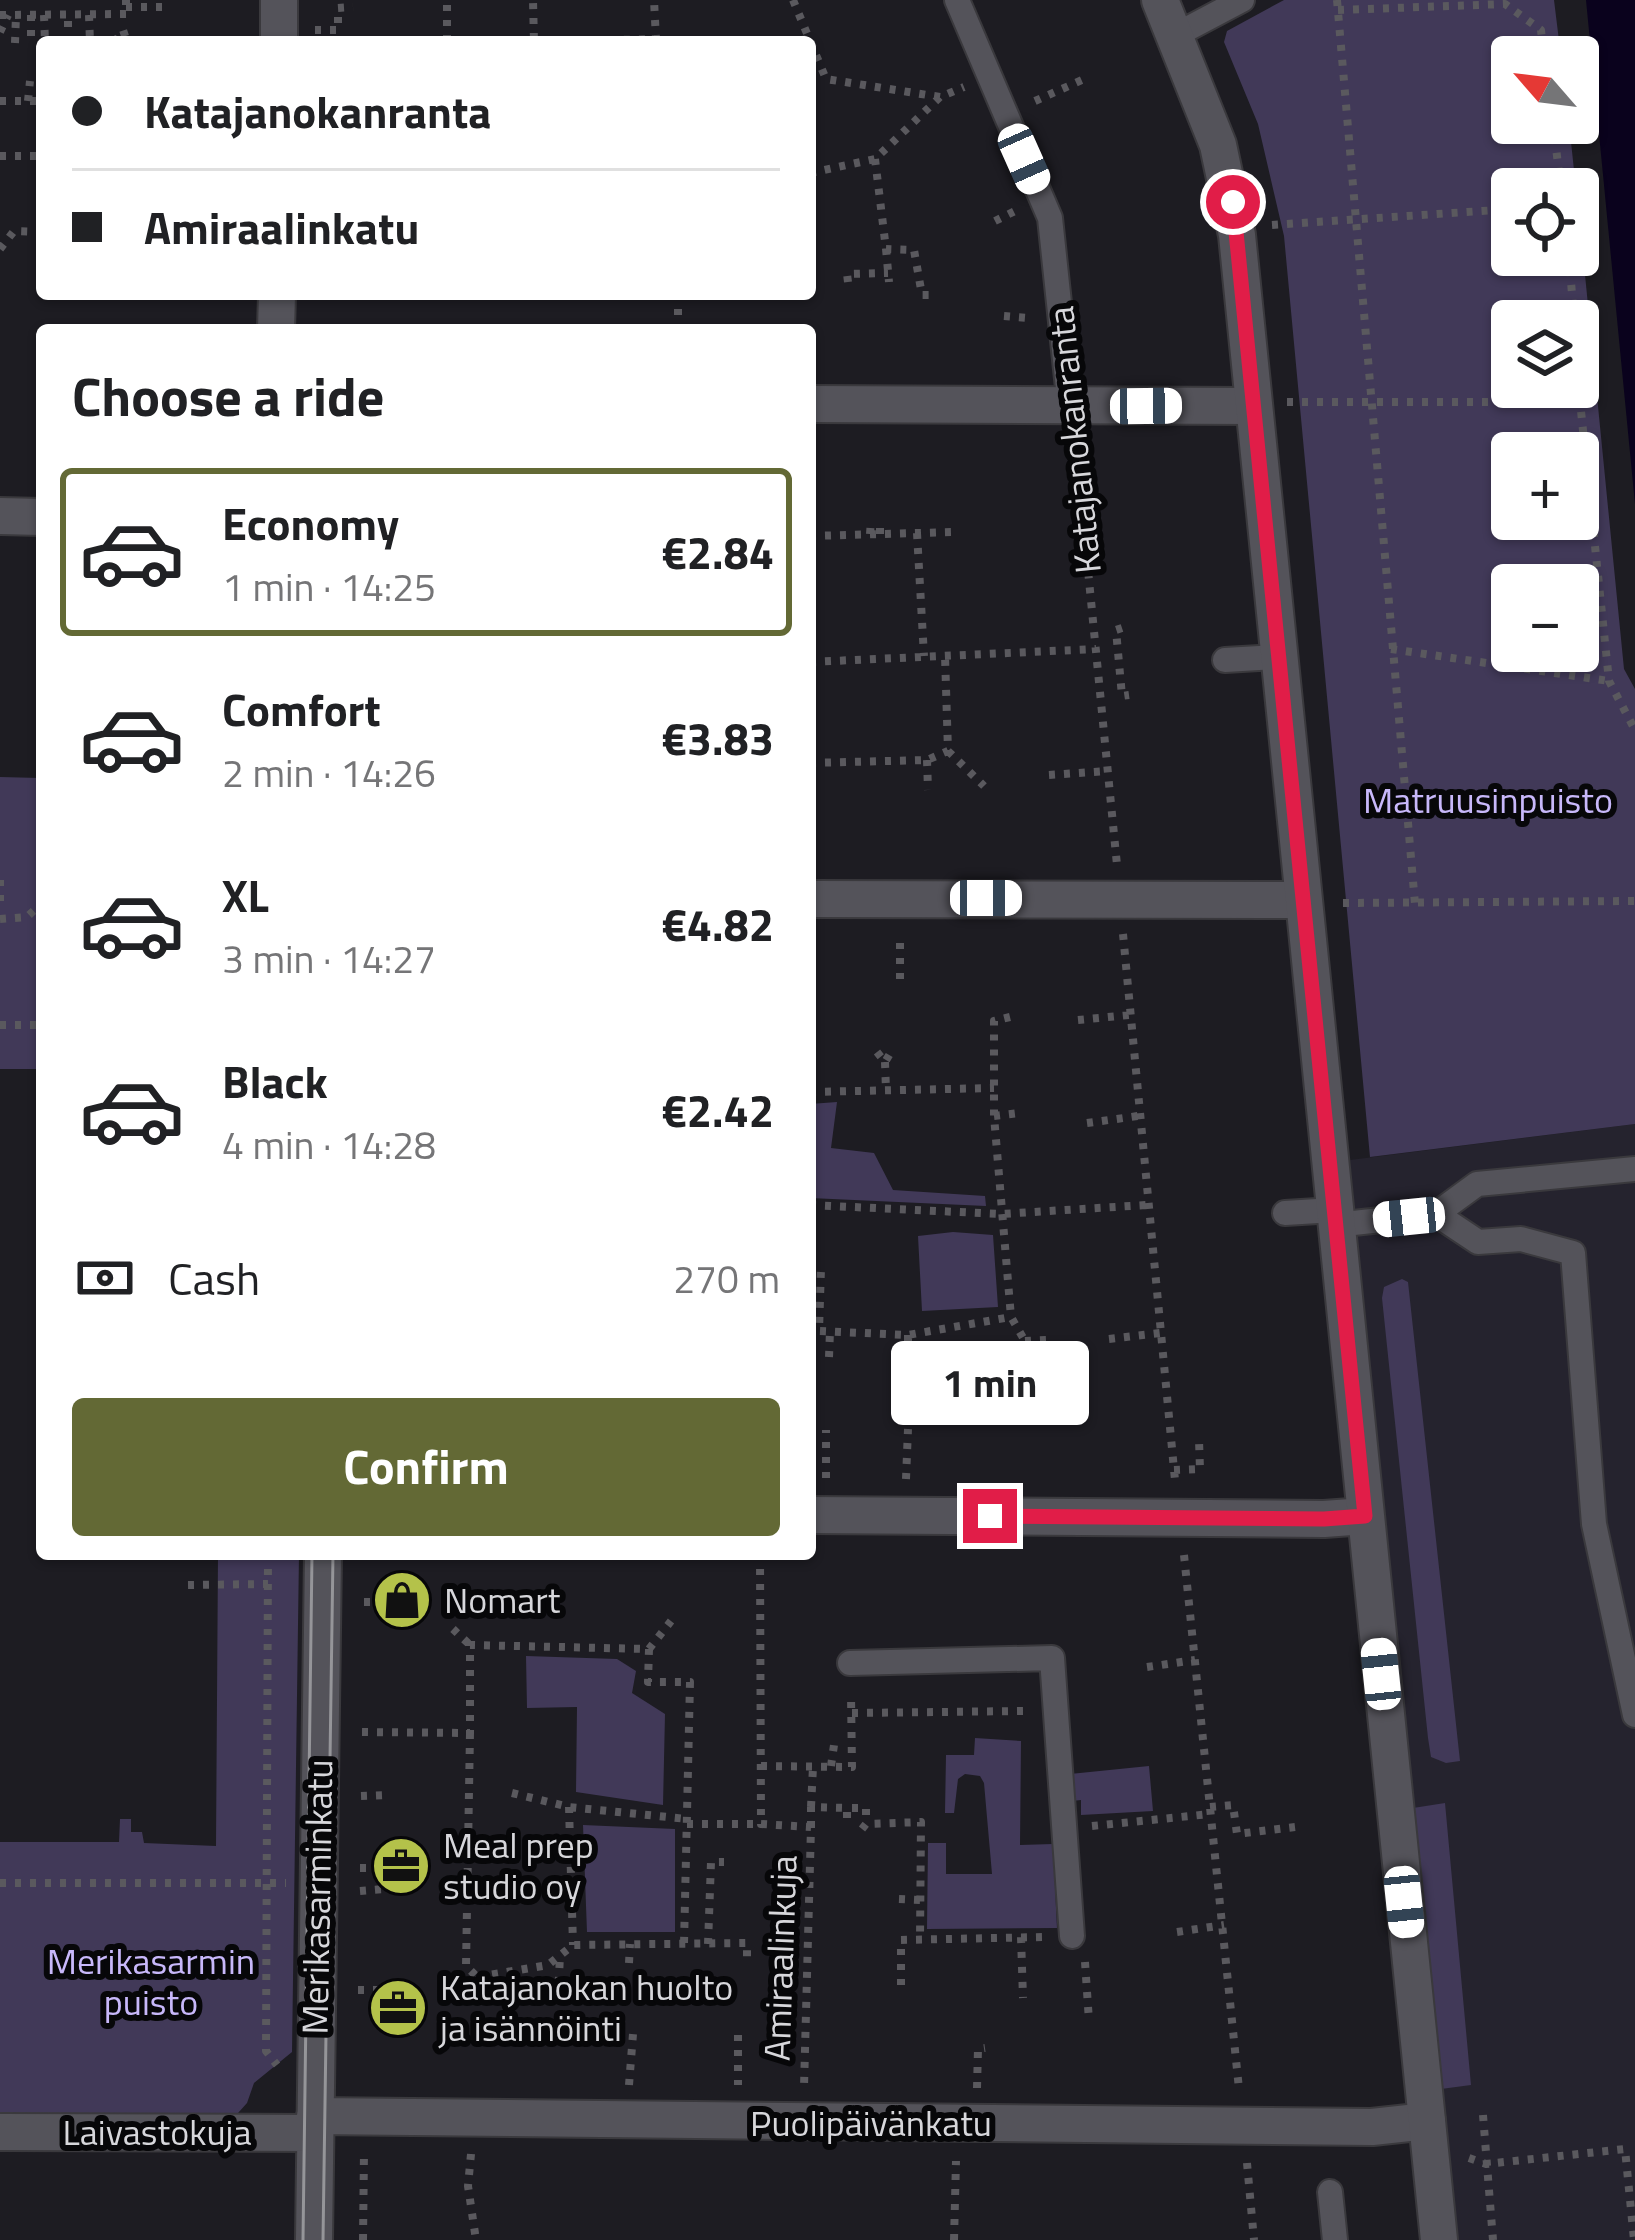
<!DOCTYPE html>
<html lang="en">
<head>
<meta charset="utf-8">
<style>
	body { margin:0; font-family:"Titillium Web",sans-serif; background:#f6f6f6; color:#202124; height:100vh; display:flex; flex-direction:column; font-size:45px; white-space:nowrap }
	* { box-sizing:border-box; margin:0 }
	p { font-size:39px; color:#757577 }
	.icon { flex:none; width:66px; height:66px; fill:none; stroke:currentColor; stroke-width:2; stroke-linecap:round; stroke-linejoin:round }
	.map { position:relative; flex:1; overflow:hidden }
	.drawer { position:absolute; left:36px; top:324px; width:780px; height:1236px; display:flex; flex-direction:column; background:#fff; border-radius:12px; box-shadow:0 3px 9px #0004 }
	.drawer>* { flex:none }
	.banner { position:absolute; left:36px; top:36px; width:780px; height:264px; border-radius:12px; box-shadow:0 3px 9px #0004; display:grid; align-content:center; height:264px; padding:0 36px; background:#fff }
	.needle { width:78px; rotate:298deg }
	.buttons { position:absolute; left:1491px; top:36px; display:grid; gap:24px }
	.buttons a { display:grid; place-items:center; width:108px; height:108px; border-radius:12px; background:#fff; box-shadow:0 3px 9px #0004; font-size:60px }
	.end { position:absolute; width:54px; height:54px; margin:-27px; border:15px solid #e11d48; background:#fff; box-shadow:0 0 0 6px #fff }
	.from { border-radius:50% }
	.bubble { position:absolute; height:84px; border-radius:12px; background:#fff; box-shadow:0 3px 9px #0004; font-size:39px; font-weight:700; line-height:84px; text-align:center }
	.car { position:absolute; width:36px; height:72px; margin:-36px -18px; border-radius:15px; box-shadow:0 0 9px 3px #0007; background:linear-gradient(#fff 24%,#345 0 40%,#fff 0 76%,#345 0 86%,#fff 0) }
	.banner b { display:flex; align-items:center; gap:42px; height:114px; font-size:45px }
	.banner b+b { border-top:3px solid #e0e0e0 }
	.banner i { width:30px; height:30px; background:#202124 }
	ul { padding:0; list-style:none }
	li { display:flex; align-items:center; gap:36px; height:168px; margin:0 24px 18px; padding:0 12px; border:6px solid transparent; border-radius:12px }
	li div { flex:1 }
	li b { display:block; font-size:45px }
	li em { font-style:normal; font-weight:700 }
	li.active { border-color:#636935 }
	li>.icon { width:108px; height:108px; stroke-width:1.5 }
	h2 { padding:0 36px; font-size:54px; line-height:144px }
	.pay { display:flex; align-items:center; gap:30px; height:132px; padding:0 36px; font-size:45px }
	.pay p { margin-inline-start:auto }
	.action { display:flex; gap:24px; margin-top:auto; padding:24px 36px }
	.action a { flex:1; height:138px; border-radius:12px; background:#636935; color:#fff; font-size:48px; font-weight:700; line-height:138px; text-align:center }
	.map>svg:first-child { display:block }
	.built { fill:#25232e }
	.green { fill:#413958; fill-rule:evenodd }
	.water { fill:#0a021d }
	.lines { fill:none; stroke-linecap:round; stroke-linejoin:round }
	.lane-casing { stroke:#3a393d; stroke-width:28 }
	.street-casing { stroke:#3a393d; stroke-width:40 }
	.secondary-casing { stroke:#3a393d; stroke-width:40 }
	.path { stroke:#5a595e; stroke-width:8; stroke-dasharray:6 9; stroke-linecap:butt }
	.lane { stroke:#54535a; stroke-width:24 }
	.street { stroke:#54535a; stroke-width:36 }
	.secondary { stroke:#54535a; stroke-width:36 }
	.tram { stroke:#959599; stroke-width:3 }
	.route { stroke:#e11d48; stroke-width:15 }
	.labels { text-anchor:middle; stroke-width:12; stroke-linejoin:round; paint-order:stroke }
	.street-label { font-size:36px; fill:#d7d7db; stroke:#070709 }
	.park-label { font-size:36px; fill:#c8b8fa; stroke:#070709 }
	.poi-label { font-size:36px; fill:#d7d7db; stroke:#070709; text-anchor:start }
</style>
</head>
<body>
<div class="map">
<svg width="1635" height="2240" viewBox="0 0 1635 2240">
	<rect width="100%" height="100%" fill="#1d1c22"/>
	<!-- built -->
	<path class="built" d="M1635,1124V2240H1455L1350,1160Z"/>
	<!-- green -->
	<path class="green" d="M1284,0H1554L1561,57H1512V123H1569L1576,189H1512V255H1578V204L1624,669L1635,689V1124L1370,1157L1284,236L1258,124L1224,42L1227,31ZM1512,321H1578V387H1512ZM1512,453H1578V519H1512ZM1512,585H1578V651H1512Z
		M0,777L40,778L42,1069H0Z
		M837,1102L831,1148L874,1153L893,1190L985,1196L986,1206L810,1198V1104Z
		M953,1232L993,1235L998,1307L922,1311L918,1236Z
		M1402,1279L1408,1282L1460,1761L1446,1763L1431,1757L1428,1738L1382,1298L1384,1287Z
		M218,1554H299L292,2052L254,2083L247,2103L230,2122L0,2116V1842H119L120,1819H131V1832H142L144,1843L216,1846Z
		M526,1656L617,1659L636,1671L632,1693L665,1714L663,1805L576,1792L577,1707L527,1708Z
		M975,1738L1021,1741L1020,1845L1053,1844L1057,1928L927,1929L928,1843H946V1874H992L984,1783L980,1776L965,1774L958,1779L954,1813H945L946,1755H974Z
		M1149,1766L1153,1811L1081,1815V1800L1072,1801L1070,1774Z
		M1445,1803L1471,2085L1441,2089L1413,1808Z
		M583,1825L675,1829V1932H587Z"/>
	<!-- water -->
	<path class="water" d="M1586,0H1635V504Z"/>
	<g class="lines">
		<!-- lane casing -->
		<g class="lane-casing">
			<path id="lane" d="M957,0L1050,218L1070,407
				M1174,36L1242,0
				M1225,660L1278,657
				M1285,1213L1334,1210
				M1436,1214L1478,1242L1521,1239L1573,1253L1594,1524L1635,1715
				M1335,1225L1436,1214L1477,1184L1635,1169
				M850,1663L1052,1658L1072,1936
				M1330,2192L1335,2240"/>
		</g>
		<!-- street casing -->
		<g class="street-casing">
			<path id="street" d="M279,42V0
				M276,330L277,294
				M810,404L1253,406
				M0,516L42,517
				M810,899L1303,900
				M810,1515L1324,1519L1365,1516
				M315,2116L1372,2127L1427,2121
				M0,2132L314,2133
				M314,2240L323,1554"/>
		</g>
		<!-- secondary casing -->
		<g class="secondary-casing">
			<path id="secondary" d="M1160,0L1218,145L1237,235L1439,2240"/>
		</g>
		<!-- path -->
		<path class="path" d="M793,0L826,79L940,97
			M1337,0L1415,904
			M126,7H163
			M1338,10L1505,4L1541,30L1544,57
			M0,15L126,14V0
			M31,15V43
			M44,15L45,42
			M89,15L90,42
			M315,30H338V8L353,7
			M0,32L8,15
			M447,40L534,42L533,0
			M447,41V0
			M68,42V15
			M115,42L123,30L127,42
			M534,42L656,39L654,0
			M785,42L809,39
			M15,43L16,15
			M0,101H42
			M28,101L30,81
			M1035,101L1082,80
			M1553,123L1561,189
			M0,156H42
			M875,159L886,249L914,250L922,295H931
			M810,173L875,159L940,97L964,87
			M995,221L1015,211
			M1272,225L1512,209
			M0,249L14,231L42,232
			M886,249L889,282
			M1569,255L1574,321
			M848,282L847,274L888,273
			M678,294V330
			M1004,316L1029,318
			M600,330V329
			M755,330V327
			M1578,382L1609,681L1635,730
			M1287,402H1579
			M1075,438L1117,865
			M917,533L924,656
			M870,534L871,520
			M880,534V520
			M810,536L954,532
			M1122,628L1116,630L1122,696L1129,695
			M1391,649L1609,681
			M810,662L1096,649
			M41,688H42
			M41,723H42
			M41,750H42
			M948,751L984,786
			M927,760L928,790
			M810,763L927,760L948,751L945,656
			M1049,775L1108,771
			M0,880V908
			M1343,903L1635,901
			M0,919L27,917L42,903
			M1123,934L1175,1480
			M900,979V937
			M1010,1017L994,1021V1116L1011,1317
			M1078,1020L1129,1015
			M0,1025H42
			M877,1052L885,1062L891,1052
			M885,1062L886,1090
			M810,1092L994,1088
			M994,1116L1019,1113
			M1087,1123L1138,1116
			M810,1205L1001,1214L1146,1205
			M810,1268H821L819,1331L908,1335L1011,1317L1025,1341L1037,1387
			M908,1335V1357
			M1109,1339L1160,1333
			M1025,1341L1046,1340
			M829,1357L830,1331
			M1174,1470L1200,1469L1199,1440
			M826,1478V1430
			M906,1479L908,1429
			M268,1554L266,2051L277,2065
			M435,1554V1555
			M760,1554L761,1824L811,1827L804,2087
			M1184,1555L1239,2089
			M188,1585L268,1584
			M364,1602H386
			M453,1629L470,1645
			M649,1649L671,1621
			M1147,1667L1195,1660
			M852,1713L1024,1711
			M362,1732L470,1733V1645L649,1649L648,1682H690L684,1944
			M470,1733L466,1966L477,1977
			M761,1766L852,1767L851,1695
			M831,1766L835,1738
			M512,1793L569,1807L687,1819
			M361,1796L386,1795
			M569,1807L573,1945
			M811,1807L813,1767
			M1210,1807L1233,1805L1237,1834L1295,1827
			M847,1818V1808H866V1823
			M687,1824H761
			M1092,1826L1210,1814
			M811,1827V1807L847,1808
			M862,1829L866,1824L921,1822L920,1940
			M360,1868H386
			M0,1883H286
			M360,1891L385,1889
			M899,1899L921,1900
			M1177,1932L1224,1925
			M1021,1937L1023,1998
			M708,1944L711,1862H724
			M1085,1962L1089,2021
			M629,1963L630,1944
			M901,1985V1940L1043,1937
			M456,1986L466,1988V1998
			M358,1990H386
			M456,1998L477,1977L548,1965L573,1945L747,1943V1963
			M558,1998L560,1955
			M738,2035V2085
			M629,2085L633,2034
			M977,2088L978,2049L985,2048
			M1483,2115L1493,2240
			M471,2154L468,2186L476,2240
			M1469,2158L1486,2164L1625,2149L1634,2240
			M1247,2163L1254,2240
			M363,2240L364,2152
			M954,2240L956,2161"/>
		<!-- lane -->
		<use href="#lane" class="lane"/>
		<!-- street -->
		<use href="#street" class="street"/>
		<!-- secondary -->
		<use href="#secondary" class="secondary"/>
		<!-- tram -->
		<path class="tram" d="M303,2240L312,1554
			M323,2240L333,1554"/>
	</g>
	<g class="lines">
		<!-- route -->
		<path class="route" d="M990,1516L1324,1519L1365,1516L1233,202"/>
	</g>
	<!-- icons -->
	<defs>
		<g id="shop-disc" transform="scale(3)"><circle r="9.5" fill="#b4c24a" stroke="#070709"/><path d="M-5-2.5h2.3a2.7 3.5 0 0 1 5.4 0H5L5.5 6h-11ZM-1.5-2.5h3a1.5 2.3 0 0 0-3 0Z" fill="#111"/></g>
		<g id="office-disc" transform="scale(3)"><circle r="9.5" fill="#b4c24a" stroke="#070709"/><path d="M-6-3h4V-5.5h4V-3h4V5H-6ZM-1-4.5V-3h2v-1.5ZM-6 0V1H6V0Z" fill="#111"/></g>
	</defs>
	<g fill-rule="evenodd">
		<use href="#shop-disc" x="402" y="1600"/>
		<use href="#office-disc" x="401" y="1866"/>
		<use href="#office-disc" x="398" y="2008"/>
	</g>
	<g class="labels">
		<!-- street labels -->
		<g class="street-label">
			<text transform="translate(1074 440) rotate(-96)" y="13">Katajanokanranta</text>
			<text transform="translate(317 1897) rotate(-89)" y="13">Merikasarminkatu</text>
			<text transform="translate(780 1958) rotate(-88)" y="13">Amiraalinkuja</text>
			<text x="871" y="2136">Puolipäivänkatu</text>
			<text x="157" y="2145">Laivastokuja</text>
		</g>
		<!-- park labels -->
		<g class="park-label">
			<text x="1488" y="813">Matruusinpuisto</text>
			<text x="151" y="1974">Merikasarmin<tspan x="151" dy="41">puisto</tspan></text>
		</g>
		<!-- poi labels -->
		<g class="poi-label">
			<text x="444" y="1613">Nomart</text>
			<text x="443" y="1858">Meal prep<tspan x="443" dy="41">studio oy</tspan></text>
			<text x="440" y="2000">Katajanokan huolto<tspan x="440" dy="41">ja isännöinti</tspan></text>
		</g>
	</g>
</svg>
<div class="buttons">
<a><svg class="needle" viewBox="-14 -14 28 28"><path d="M0-13l5 13h-10z" fill="#e53935"/><path d="M0 13l5-13h-10z" fill="#757577"/></svg></a>
<a><svg class="icon" aria-label="locate" viewBox="0 0 24 24"><circle cx="12" cy="12" r="6"/><path d="M12 2v4M12 18v4M2 12h4M18 12h4"/></svg></a>
<a><svg class="icon" aria-label="layers" viewBox="0 0 24 24"><path d="M12 4l9 5-9 5-9-5zM3 14l9 5 9-5"/></svg></a>
<a>+</a>
<a>−</a>
</div>
<i class="end from" style="left:1233px;top:202px"></i>
<i class="end" style="left:990px;top:1516px"></i>
<div class="bubble" style="left:891px;top:1341px;width:198px">1 min</div>
<i class="car" style="left:1024px;top:159px;rotate:156deg"></i>
<i class="car" style="left:1146px;top:406px;rotate:89deg"></i>
<i class="car" style="left:986px;top:898px;rotate:90deg"></i>
<i class="car" style="left:1409px;top:1217px;rotate:264deg"></i>
<i class="car" style="left:1381px;top:1674px;rotate:354deg"></i>
<i class="car" style="left:1404px;top:1902px;rotate:174deg"></i>
<div class="banner">
<b><i class="from"></i>Katajanokanranta</b>
<b><i></i>Amiraalinkatu</b>
</div>
<section class="drawer">
<h2>Choose a ride</h2>
<ul>
<li class="active"><svg class="icon" aria-label="car" viewBox="0 0 24 24"><path d="M5 17H2v-5l4-1 3-4h7l3 4 3 1v5h-3M9 17h6M6 11h13"/><circle cx="7" cy="17" r="2"/><circle cx="17" cy="17" r="2"/></svg><div><b>Economy</b><p>1 min · 14:25</p></div><em>€2.84</em></li>
<li><svg class="icon" aria-label="car" viewBox="0 0 24 24"><path d="M5 17H2v-5l4-1 3-4h7l3 4 3 1v5h-3M9 17h6M6 11h13"/><circle cx="7" cy="17" r="2"/><circle cx="17" cy="17" r="2"/></svg><div><b>Comfort</b><p>2 min · 14:26</p></div><em>€3.83</em></li>
<li><svg class="icon" aria-label="car" viewBox="0 0 24 24"><path d="M5 17H2v-5l4-1 3-4h7l3 4 3 1v5h-3M9 17h6M6 11h13"/><circle cx="7" cy="17" r="2"/><circle cx="17" cy="17" r="2"/></svg><div><b>XL</b><p>3 min · 14:27</p></div><em>€4.82</em></li>
<li><svg class="icon" aria-label="car" viewBox="0 0 24 24"><path d="M5 17H2v-5l4-1 3-4h7l3 4 3 1v5h-3M9 17h6M6 11h13"/><circle cx="7" cy="17" r="2"/><circle cx="17" cy="17" r="2"/></svg><div><b>Black</b><p>4 min · 14:28</p></div><em>€2.42</em></li>
</ul>
<div class="pay"><svg class="icon" aria-label="cash" viewBox="0 0 24 24"><path d="M3 7h18v10H3z"/><circle cx="12" cy="12" r="2"/></svg>Cash<p>270 m</p></div>
<div class="action"><a>Confirm</a></div>
</section>
</div>
</body>
</html>
